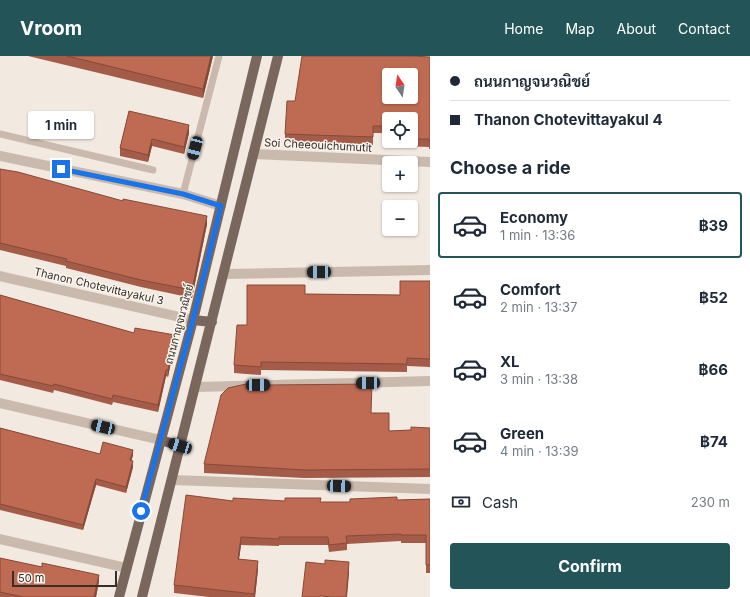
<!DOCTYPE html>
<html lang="en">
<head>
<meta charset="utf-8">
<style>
	body { margin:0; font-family:Inter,Sarabun,sans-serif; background:#f2f2f3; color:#1f2937; height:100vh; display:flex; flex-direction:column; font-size:15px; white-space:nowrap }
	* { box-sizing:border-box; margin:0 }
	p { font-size:13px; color:#747a83 }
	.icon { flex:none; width:22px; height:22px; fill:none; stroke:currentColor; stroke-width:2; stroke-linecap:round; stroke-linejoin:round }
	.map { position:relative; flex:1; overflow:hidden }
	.drawer { display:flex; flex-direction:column; background:#fff; width:320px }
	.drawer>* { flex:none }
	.hud { display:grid; align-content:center; height:88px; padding:0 20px; background:#fff }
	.needle { width:26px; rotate:347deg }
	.controls { position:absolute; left:382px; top:12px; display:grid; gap:8px }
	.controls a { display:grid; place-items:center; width:36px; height:36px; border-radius:4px; background:#fff; box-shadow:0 1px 3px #0004; font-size:20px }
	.scale { position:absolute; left:12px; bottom:10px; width:105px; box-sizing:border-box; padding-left:4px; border:2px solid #382f2b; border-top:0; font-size:11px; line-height:14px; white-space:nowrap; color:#382f2b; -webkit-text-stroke:3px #faf4ed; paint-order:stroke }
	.end { position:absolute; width:18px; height:18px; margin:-9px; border:5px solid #1a73e8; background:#fff; box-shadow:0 0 0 2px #fff }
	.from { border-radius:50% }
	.bubble { position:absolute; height:28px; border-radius:4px; background:#fff; box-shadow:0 1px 3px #0004; font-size:13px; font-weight:700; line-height:28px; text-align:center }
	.car { position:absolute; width:12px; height:24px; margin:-12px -6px; border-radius:5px; box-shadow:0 0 3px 1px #0007; background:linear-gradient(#222 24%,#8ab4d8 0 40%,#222 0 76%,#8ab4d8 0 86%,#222 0) }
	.hud b { display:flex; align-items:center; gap:14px; height:38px; font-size:15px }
	.hud b+b { border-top:1px solid #e0e1e3 }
	.hud i { width:10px; height:10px; background:#1f2937 }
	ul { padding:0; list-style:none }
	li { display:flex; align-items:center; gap:12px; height:66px; margin:0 8px 6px; padding:0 12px; border:2px solid transparent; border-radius:4px }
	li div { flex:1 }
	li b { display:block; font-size:15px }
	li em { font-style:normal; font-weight:700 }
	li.current { border-color:#235558 }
	li>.icon { width:36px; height:36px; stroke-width:1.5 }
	h2 { padding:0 20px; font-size:18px; line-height:48px }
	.pay { display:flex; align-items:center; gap:10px; height:44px; padding:0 20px; font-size:15px }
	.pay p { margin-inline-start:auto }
	.button { display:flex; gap:8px; margin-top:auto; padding:8px 20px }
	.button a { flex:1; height:46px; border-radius:4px; background:#235558; color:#fff; font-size:16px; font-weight:700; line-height:46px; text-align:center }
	header { display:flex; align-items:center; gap:24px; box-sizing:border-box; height:56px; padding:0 20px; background:#235558; color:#fff }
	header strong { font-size:19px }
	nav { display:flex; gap:22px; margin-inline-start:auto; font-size:14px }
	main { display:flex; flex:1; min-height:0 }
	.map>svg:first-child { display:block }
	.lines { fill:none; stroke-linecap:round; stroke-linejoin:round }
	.service { stroke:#cabaad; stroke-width:7 }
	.minor { stroke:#cabaad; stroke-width:10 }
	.primary { stroke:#79665d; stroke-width:10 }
	.wall { fill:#a45b47 }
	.shaded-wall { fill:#864a39 }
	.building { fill:#bf6a52; stroke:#864a39; fill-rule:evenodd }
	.route { stroke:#1a73e8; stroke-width:5 }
	.labels { text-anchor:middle; stroke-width:3; stroke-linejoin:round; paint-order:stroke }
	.street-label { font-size:11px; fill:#382f2b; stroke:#faf4ed }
</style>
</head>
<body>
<header>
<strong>Vroom</strong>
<nav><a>Home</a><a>Map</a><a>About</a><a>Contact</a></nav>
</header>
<main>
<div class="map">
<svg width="430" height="541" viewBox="0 0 430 541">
	<rect width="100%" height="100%" fill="#f2e9e1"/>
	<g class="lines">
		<!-- service -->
		<path class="service" d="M0,78L153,114
			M183,138L219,0"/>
		<!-- minor -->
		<path class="minor" d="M253,98L430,106
			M0,100L183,138L221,150
			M224,218L430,214
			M0,220L193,264
			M196,331L430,325
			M0,347L161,384
			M172,424L430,433
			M0,483L127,512"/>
		<!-- primary -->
		<path class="primary" d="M193,264L212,266
			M161,384L180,390
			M119,541L193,264L257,0
			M142,541L278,0"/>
	</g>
	<!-- wall -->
	<path class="wall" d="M28,0H213L203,42Z
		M430,1V93H429V91L403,90V85H411V63H389V77H373V89L285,85V78L295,45Z
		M129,55L189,77L184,98L152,90L148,106L120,100V92Z
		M0,113L207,168L192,242L141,231L66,212V210L0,194Z
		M430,225V311L407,310V316L261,314V319L234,317V309L247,269L305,238L400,239Z
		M0,239L134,277L175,285L168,321L166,320L158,356L113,346L112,349L54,334L53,337L0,324Z
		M371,357L389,375L411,374L430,372V421L304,422L204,417V408Z
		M0,372L100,398L133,399L131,405L133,411L126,437L96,429L83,474L0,454Z
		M430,443V517H426V487H401V485L347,488V494L329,496L328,489H279V490L241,489L239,503L258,513L255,541H209L174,537V529L233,445L320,446H350L397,444Z
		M0,502L99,525L96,541H0Z"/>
	<!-- shaded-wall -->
	<path class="shaded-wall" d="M211,0H213L203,42V33Z
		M189,69V77L184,98V91Z
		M152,83V90L148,106V99Z
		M207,160V168L192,242V234Z
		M175,279V285L168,321V314Z
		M166,314V320L158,356V349Z
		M133,394V399L130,410V404Z
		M133,405V411L126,437V431Z
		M96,423V429L83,474V469Z
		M241,481V489L238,510V503Z
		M258,505V513L255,541H254Z
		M349,506V518L347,541H346Z
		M99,519V525L96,541H94Z"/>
	<!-- building -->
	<path class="building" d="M67,0H211L203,33Z
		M302,0H412L430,1V86H429V83H411V63H389V70H373V81L285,78L287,45H295ZM389,19H411V41H389Z
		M129,55L189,69L184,91L152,83L148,99L120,92Z
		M0,113L18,116L123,145V143L207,160L192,234L141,224L66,205L67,203L0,187Z
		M400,225H430V303L407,302V308L261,306V311L234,309L237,269H247V229H305V238L400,239Z
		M0,239L134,277L135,272L175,279L168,314H166L158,349L113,339L112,343L54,328L53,330L0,318Z
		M246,328L269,329L372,328L371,357H389V375L411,374V371L430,372V413L304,414L204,408L221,339L228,332Z
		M0,372L100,398L103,386L133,394L130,404L133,405L126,431L96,423L83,469L0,448Z
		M186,439L233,445V442L285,445V442H321L320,446H350V443L397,441V444L430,443V509H426V479H401V478L346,480L347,487L329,489L328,481H279V483L241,481L238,503L258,505L254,538L174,529Z
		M0,502L42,511V507L99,519L94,541H23L0,536Z
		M325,504L349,506L346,541H333L320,540V541H302L306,506L325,508Z"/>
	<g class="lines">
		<!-- route -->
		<path class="route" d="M61,113L183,138L221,150L193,264L141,455"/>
	</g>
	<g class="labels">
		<!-- street labels -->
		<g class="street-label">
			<text transform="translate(318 89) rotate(3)" y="4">Soi Cheeouichumutit</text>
			<text transform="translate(99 230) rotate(13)" y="4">Thanon Chotevittayakul 3</text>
			<text transform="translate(179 268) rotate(-75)" y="4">ถนนกาญจนวณิชย์</text>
		</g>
	</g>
</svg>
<div class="controls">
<a><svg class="needle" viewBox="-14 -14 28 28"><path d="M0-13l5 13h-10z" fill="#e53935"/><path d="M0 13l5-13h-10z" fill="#747a83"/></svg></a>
<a><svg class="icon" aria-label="locate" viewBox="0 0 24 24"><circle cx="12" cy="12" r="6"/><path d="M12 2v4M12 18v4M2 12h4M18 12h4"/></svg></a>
<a>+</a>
<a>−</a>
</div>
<div class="scale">50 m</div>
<i class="end from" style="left:141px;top:455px"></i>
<i class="end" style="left:61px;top:113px"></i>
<div class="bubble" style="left:28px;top:55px;width:66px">1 min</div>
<i class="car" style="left:195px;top:92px;rotate:195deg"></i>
<i class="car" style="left:319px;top:216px;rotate:269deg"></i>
<i class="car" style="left:368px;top:327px;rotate:269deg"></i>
<i class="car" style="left:258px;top:329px;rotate:89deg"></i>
<i class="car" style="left:103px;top:371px;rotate:283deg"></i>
<i class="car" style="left:180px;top:390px;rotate:287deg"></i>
<i class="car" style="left:339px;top:430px;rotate:92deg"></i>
</div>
<section class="drawer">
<div class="hud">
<b><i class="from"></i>ถนนกาญจนวณิชย์</b>
<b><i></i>Thanon Chotevittayakul 4</b>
</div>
<h2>Choose a ride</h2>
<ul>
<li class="current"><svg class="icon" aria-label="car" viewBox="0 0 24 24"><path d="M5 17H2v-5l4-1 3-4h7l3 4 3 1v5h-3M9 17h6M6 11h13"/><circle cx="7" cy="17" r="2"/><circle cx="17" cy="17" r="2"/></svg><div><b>Economy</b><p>1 min · 13:36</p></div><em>฿39</em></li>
<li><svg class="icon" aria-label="car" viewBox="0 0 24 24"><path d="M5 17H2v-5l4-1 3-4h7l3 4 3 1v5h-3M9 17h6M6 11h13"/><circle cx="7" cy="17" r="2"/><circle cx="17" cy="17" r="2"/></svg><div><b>Comfort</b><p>2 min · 13:37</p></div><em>฿52</em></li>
<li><svg class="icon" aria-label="car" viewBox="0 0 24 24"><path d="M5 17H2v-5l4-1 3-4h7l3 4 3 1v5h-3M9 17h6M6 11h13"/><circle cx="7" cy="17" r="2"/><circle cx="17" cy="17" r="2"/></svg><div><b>XL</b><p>3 min · 13:38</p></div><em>฿66</em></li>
<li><svg class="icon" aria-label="car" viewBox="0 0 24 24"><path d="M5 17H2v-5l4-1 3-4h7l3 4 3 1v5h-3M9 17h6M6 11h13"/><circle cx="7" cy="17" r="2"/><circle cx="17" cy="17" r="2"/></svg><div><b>Green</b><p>4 min · 13:39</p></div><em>฿74</em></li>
</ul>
<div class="pay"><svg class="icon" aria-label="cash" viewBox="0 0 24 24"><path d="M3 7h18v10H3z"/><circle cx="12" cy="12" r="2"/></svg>Cash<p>230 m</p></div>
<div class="button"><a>Confirm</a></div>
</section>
</main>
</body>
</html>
